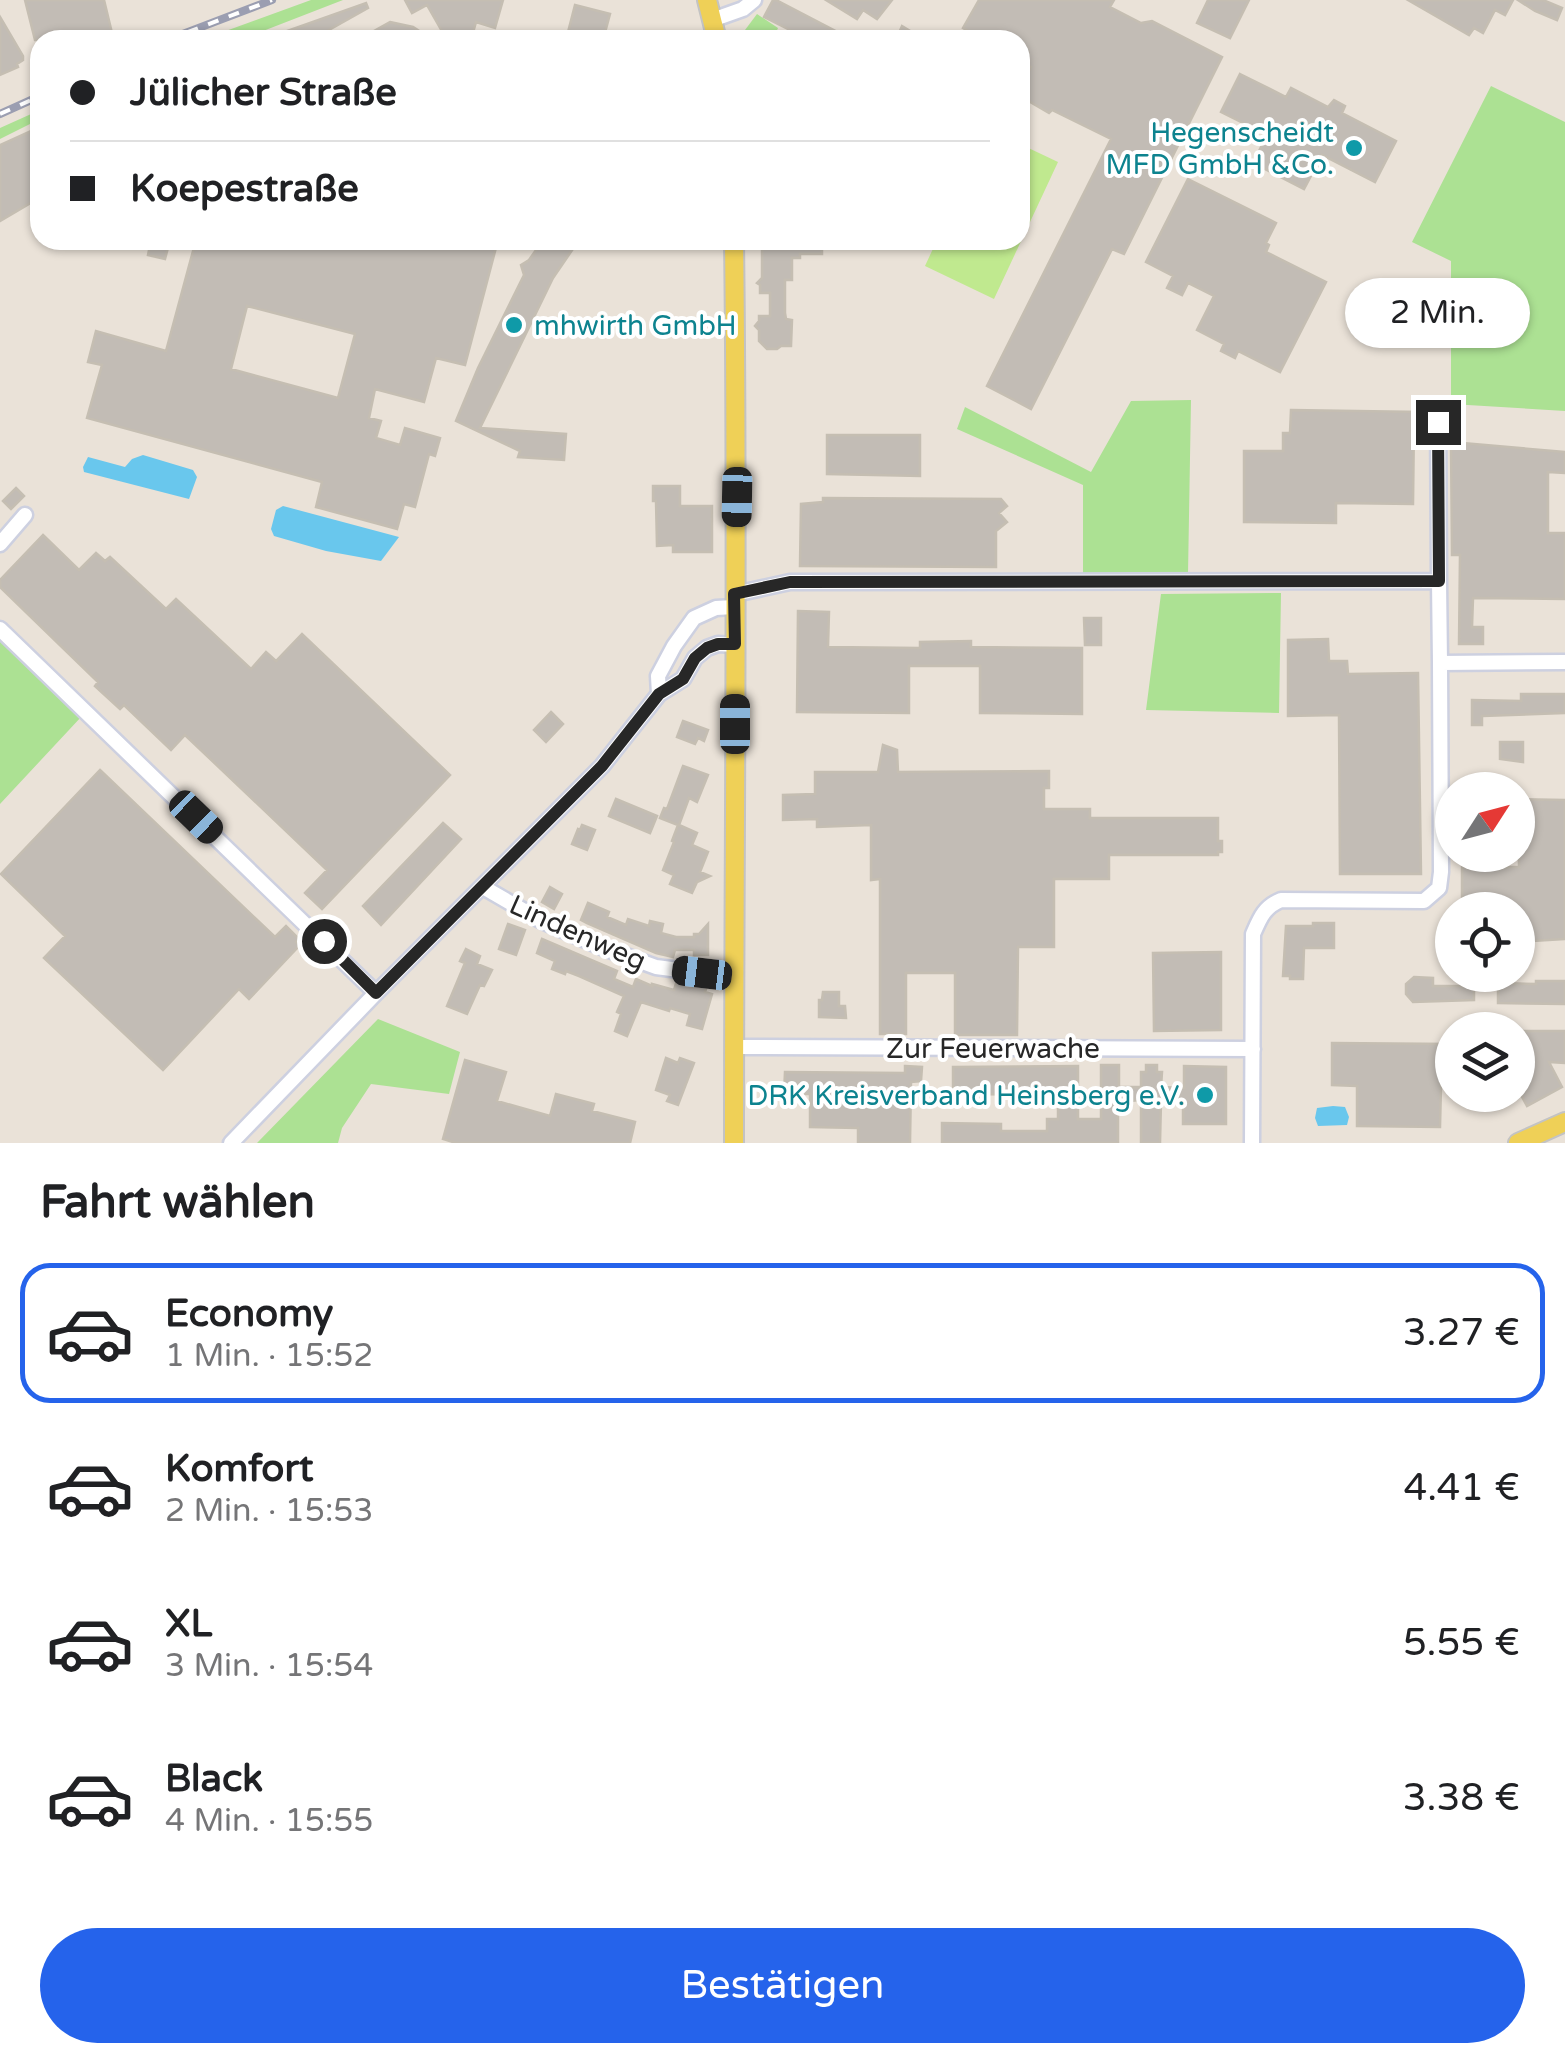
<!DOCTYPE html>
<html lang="de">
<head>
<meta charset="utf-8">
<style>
	body { margin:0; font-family:"Varela Round",sans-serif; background:#f2f2f2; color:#202124; height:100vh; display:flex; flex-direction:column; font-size:38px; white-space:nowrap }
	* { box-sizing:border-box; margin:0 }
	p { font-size:32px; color:#757577 }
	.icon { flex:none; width:55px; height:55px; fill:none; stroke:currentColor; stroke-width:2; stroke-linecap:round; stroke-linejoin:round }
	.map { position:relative; height:1143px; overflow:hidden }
	.panel { display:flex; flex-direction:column; background:#fff; flex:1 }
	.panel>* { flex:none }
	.top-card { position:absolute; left:30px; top:30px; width:1000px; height:220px; border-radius:30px; box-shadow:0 2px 8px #0004; display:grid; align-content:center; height:220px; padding:0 40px; background:#fff }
	.needle { width:65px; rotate:54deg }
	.buttons { position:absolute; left:1435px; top:772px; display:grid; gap:20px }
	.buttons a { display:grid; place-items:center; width:100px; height:100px; border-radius:50%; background:#fff; box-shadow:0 2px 8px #0004; font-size:50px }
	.end { position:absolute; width:45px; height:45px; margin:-22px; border:12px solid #272727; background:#fff; box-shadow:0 0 0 5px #fff }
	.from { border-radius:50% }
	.bubble { position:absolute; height:70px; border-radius:35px; background:#fff; box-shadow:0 2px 8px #0004; font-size:32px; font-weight:600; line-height:70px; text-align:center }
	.car { position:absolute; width:30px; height:60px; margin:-30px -15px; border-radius:12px; box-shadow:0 0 8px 2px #0007; background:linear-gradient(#222 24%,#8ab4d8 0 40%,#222 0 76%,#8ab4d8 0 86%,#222 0) }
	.top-card b { display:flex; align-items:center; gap:35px; height:95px; font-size:38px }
	.top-card b+b { border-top:2px solid #e0e0e0 }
	.top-card i { width:25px; height:25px; background:#202124 }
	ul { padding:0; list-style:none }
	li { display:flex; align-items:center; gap:30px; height:140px; margin:0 20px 15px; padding:0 20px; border:5px solid transparent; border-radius:30px }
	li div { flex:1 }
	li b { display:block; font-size:38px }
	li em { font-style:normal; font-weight:600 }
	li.active { border-color:#2563eb }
	li>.icon { width:90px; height:90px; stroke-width:1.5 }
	h2 { padding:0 40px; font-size:45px; line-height:120px }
	.cta { display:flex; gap:20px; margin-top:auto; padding:20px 40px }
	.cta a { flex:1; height:115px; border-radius:60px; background:#2563eb; color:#fff; font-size:40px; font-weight:600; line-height:115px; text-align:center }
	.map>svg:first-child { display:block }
	.green { fill:#ace193 }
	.pitch { fill:#c0e98f }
	.water { fill:#69c7ed }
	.building { fill:#c2bcb5; stroke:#c5beb2; stroke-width:2.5; fill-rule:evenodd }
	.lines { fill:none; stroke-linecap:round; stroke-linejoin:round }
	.minor-casing { stroke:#cdd0e0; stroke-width:19 }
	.major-casing { stroke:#c3c3c3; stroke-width:22 }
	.minor { stroke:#fff; stroke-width:14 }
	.major { stroke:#efd057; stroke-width:18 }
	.rail-casing { stroke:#9b9eb1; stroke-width:8 }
	.rail { stroke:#fff; stroke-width:4; stroke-dasharray:11; stroke-linecap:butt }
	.route { stroke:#272727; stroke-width:12 }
	.culture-dot { fill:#0f9aa8; stroke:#fff; stroke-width:4 }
	.labels { text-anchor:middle; stroke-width:8; stroke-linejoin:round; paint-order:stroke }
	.culture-label { font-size:28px; fill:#0d838f; stroke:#fff; text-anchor:end }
	.street-label { font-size:28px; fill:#272727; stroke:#fff }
</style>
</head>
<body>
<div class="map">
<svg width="1565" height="1143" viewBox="0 0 1565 1143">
	<rect width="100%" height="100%" fill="#eae2d8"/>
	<!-- green -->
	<path class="green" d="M311,0H343L240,40H201Z
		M757,14L778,28L773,40H741L745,30Z
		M1491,86L1565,122V411L1451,404V261L1412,242Z
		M40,110V119L0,139V128Z
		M1191,400L1188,574H1083V485L957,429L965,407L1091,472L1131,401Z
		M1281,593L1279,713L1146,710L1161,594Z
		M0,638L82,716L0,804Z
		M378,1019L460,1052L449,1094L371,1084L342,1128L338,1143H257Z"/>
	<!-- pitch -->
	<path class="pitch" d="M1020,144L1058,162L994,299L925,266L937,240H1020Z"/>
	<!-- water -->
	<path class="water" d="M143,455L193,470L197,477L189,499L84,472L83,467L88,457L125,467L132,459Z
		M283,506L399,537L381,561L326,551L274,536L271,529L276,510Z
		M1333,1106L1345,1107L1349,1117L1347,1125L1318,1126L1315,1118L1317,1108Z"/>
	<!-- building -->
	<path class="building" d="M25,0H104L112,33L81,40H35Z
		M405,0H503L495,28L476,22L471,40H447L427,5L412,13Z
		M773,0H776L853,40H810L764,17Z
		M826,0H892L877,19L863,10L857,19Z
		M979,0H1114L1110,7L1141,23L1152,21L1222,57L1124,254L1112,249L1031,409L987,386L1111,139L1052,110L1049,113L1020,96V87L1031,67L1020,61V40H984L963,28Z
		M1208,0H1249L1230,38L1197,23Z
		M1408,0H1513L1505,15L1495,10L1483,33L1474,28L1469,35Z
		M1518,0H1543L1562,8L1557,20L1535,11Z
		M366,3L368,8L311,40H262Z
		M575,5L610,14L603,40H566Z
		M0,17L23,56V60L17,64L18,67L0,75Z
		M390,22L413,27L433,40H358Z
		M902,26L925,40H896Z
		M1240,74L1286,97L1291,88L1328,107L1334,100L1345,106L1342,113L1396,141L1375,182L1322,155L1304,189L1253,163L1267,135L1221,112Z
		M40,127V184L33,187L39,198L0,221V145Z
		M1188,179L1276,223L1266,243L1269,245L1266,252L1326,282L1280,372L1238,351L1235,358L1221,351L1224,344L1197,330L1214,296L1188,283L1182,295L1167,288L1173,276L1146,262Z
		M151,240H170L165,259L148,255Z
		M196,240H498L465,365L436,358L424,402L375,389L369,418L381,421L376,438L400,445L405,428L440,438L435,456L429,454L415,507L404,504L397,529L316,507L322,482L87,418L102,365L88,362L96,331L166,351ZM247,306L355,334L338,398L231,369Z
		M543,240H579L553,278L480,428L566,434L564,460L518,457L520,451L456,421L478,368L524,275L521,265L529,260Z
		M762,240H822V254H800V258H792V280H785V313L786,319L792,320L791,346H781L777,349H767L759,341V330L755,326L759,321V316H770V293H760V285L757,283L762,278Z
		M1291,410L1421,412V423L1414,422L1413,504L1336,503V523L1244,522V451H1283V433H1290Z
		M827,435H920V476L827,474Z
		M1451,442L1565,452V473L1548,472V533H1565V599L1473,598L1472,627H1483V644H1459L1460,555H1452Z
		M653,486H680V506H712V552H673V545L657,546L656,501H653Z
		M16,488L24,496L11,509L3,501Z
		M823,498L1001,499L1007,506L999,513L1007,522L996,531V567L800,566L801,504L823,502Z
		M43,535L79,570L96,553L105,561L110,557L166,609L176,599L251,669L266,652L276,661L302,634L450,775L322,909L305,893L327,870L185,735L171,750L124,705L120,709L95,686L98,682L0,587V580Z
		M798,611L829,612L828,647L920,648V642L971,641V647L1082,648V714L980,713V666H909V713L797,712Z
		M1084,618H1101V645H1085Z
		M1328,639L1329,661H1347L1348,674L1418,673L1421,874H1340L1339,715L1288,716V640Z
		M1521,694H1565V713L1482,716V725H1472V700L1521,701Z
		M551,712L563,724L546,742L534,730Z
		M683,721L708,730L704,741L698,738L695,744L677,737Z
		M1500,742H1523V762L1500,759Z
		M883,745L897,750L898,772L1049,771V788H1044V809H1090V818H1218V841H1222V852H1218V855H1109V879H1054V947H1018L1017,1035H955V973H906V1034H880V879L871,880V825L817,827V819L783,820V795L815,794V772H878Z
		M683,766L708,775L697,802L689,798L679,825L697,833L692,845L708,852L700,872L710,876L697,882L692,893L670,884L674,875L663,870L674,842L672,841L678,825L660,818L664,808L667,809Z
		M100,770L275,937L286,926L299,939L296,942L300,945L249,999L239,989L163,1070L44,958L65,936L1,874Z
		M616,799L657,816L650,833L609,816Z
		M1518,799L1565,800V939L1518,942V910H1462V867H1519Z
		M443,823L461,839L381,925L363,906Z
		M582,825L595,830L587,850L572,844L578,829L580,830Z
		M550,887L562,894L554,909L542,902Z
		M588,903L609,912L607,917L626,925L628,919L649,926L650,921L663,924L661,933L676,937H694V934H699L708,924V955H694V950H675L673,957L656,953L587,923L581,920Z
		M1313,923H1334V948H1304L1303,979H1290V976H1283L1286,926H1313Z
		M508,924L525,930L516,955L499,949Z
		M542,939L617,971L614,979L633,987L636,979L652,986V984L674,990L677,980L707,986L705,992L712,994L702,1029L687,1025L690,1014L670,1008L669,1011L641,1002L627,1036L615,1031L621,1014L617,1012L624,996L579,976L566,971L565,974L552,969L555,961L537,953Z
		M466,949L480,956L477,964L492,970L484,986L480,985L467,1014L447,1006L465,963L460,961Z
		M1221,952V1030L1154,1031L1153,953Z
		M1414,977L1433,978V986H1474V1000L1413,1002L1406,994V984Z
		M1536,981H1565V1004L1498,1003V986H1502V983L1536,984Z
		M823,992H839V1006H845L846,1018L819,1017V1000H822Z
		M1522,1031H1565V1063L1549,1062L1562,1087L1527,1106L1521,1095Z
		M1332,1043L1452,1044V1086H1441L1440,1127L1357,1126V1086L1332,1085Z
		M666,1058L678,1063L680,1058L694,1063L678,1105L667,1101L670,1095L656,1090Z
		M465,1060L506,1072L497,1101L550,1116L556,1094L594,1104L592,1111L635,1122L630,1143H456L443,1139Z
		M1101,1065H1119V1087H1141V1072H1146V1065H1157V1072H1162L1161,1087L1184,1088V1066L1226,1067V1124H1183V1102L1161,1101L1160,1143H1141V1100L1118,1102V1143H942V1123L1001,1124V1131H1047V1119H1058V1095L953,1094V1067L1078,1066V1119H1101Z
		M905,1066L922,1067L921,1081L911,1082L910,1143H858V1128L810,1127V1094H784L785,1072L905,1073Z"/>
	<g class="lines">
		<!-- minor casing -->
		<g class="minor-casing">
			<path id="minor" d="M712,20L743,9L754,0
				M1438,405L1439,581
				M0,544L25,515
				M735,594L790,582L1439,581L1440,663L1565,662
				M0,629L376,993
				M659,694L658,676L674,646L694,618L716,608L734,607
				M483,887L540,920L604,948L656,967L702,973L717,969L735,971
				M734,1047L1253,1049
				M231,1143L376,993L602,766L659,694L683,679L695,658L707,648L718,644L735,645
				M1252,1143L1253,934C1260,918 1264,907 1281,900L1424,901L1439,888L1441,872L1440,663"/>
		</g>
		<!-- major casing -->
		<g class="major-casing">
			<path id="major" d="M707,0L717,40
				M734,1143C734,842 738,541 734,240
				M1518,1143L1565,1122"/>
		</g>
		<!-- minor -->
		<use href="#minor" class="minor"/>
		<!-- major -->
		<use href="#major" class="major"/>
		<!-- rail casing -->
		<g class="rail-casing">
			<path id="rail" d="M167,40L272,0
				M0,114L40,96"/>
		</g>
		<!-- rail -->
		<use href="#rail" class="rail"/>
	</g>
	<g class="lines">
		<!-- route -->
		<path class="route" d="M324,941L376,993L602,766L659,694L683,679L695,658L707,648L718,644H735L734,594L790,582L1439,581L1438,422"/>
	</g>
	<!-- markers -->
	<g class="culture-dot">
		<circle cx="1354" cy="148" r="10"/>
		<circle cx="514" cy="325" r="10"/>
		<circle cx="1205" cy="1095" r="10"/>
	</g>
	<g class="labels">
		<!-- culture labels -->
		<g class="culture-label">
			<text x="1334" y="142">Hegenscheidt<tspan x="1334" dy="32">MFD GmbH &amp;Co.</tspan></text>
			<text x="534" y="335" text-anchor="start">mhwirth GmbH</text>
			<text x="1185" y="1105">DRK Kreisverband Heinsberg e.V.</text>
		</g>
		<!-- street labels -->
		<g class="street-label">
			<text transform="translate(578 932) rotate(24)" y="10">Lindenweg</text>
			<text x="993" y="1058">Zur Feuerwache</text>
		</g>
	</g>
</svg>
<div class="buttons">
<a><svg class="needle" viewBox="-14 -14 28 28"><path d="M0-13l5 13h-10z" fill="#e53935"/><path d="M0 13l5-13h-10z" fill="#757577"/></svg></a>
<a><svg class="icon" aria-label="locate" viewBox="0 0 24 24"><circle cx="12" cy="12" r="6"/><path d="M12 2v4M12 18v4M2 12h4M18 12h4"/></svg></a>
<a><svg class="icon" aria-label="layers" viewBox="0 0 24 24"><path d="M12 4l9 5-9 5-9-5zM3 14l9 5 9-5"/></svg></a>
</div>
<i class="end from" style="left:324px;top:941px"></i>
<i class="end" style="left:1438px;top:422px"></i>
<div class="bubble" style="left:1345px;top:278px;width:185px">2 Min.</div>
<i class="car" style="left:737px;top:497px;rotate:181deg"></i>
<i class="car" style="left:735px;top:724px;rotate:0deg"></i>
<i class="car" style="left:196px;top:817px;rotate:134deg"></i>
<i class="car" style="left:702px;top:973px;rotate:277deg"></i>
<div class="top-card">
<b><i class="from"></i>Jülicher Straße</b>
<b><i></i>Koepestraße</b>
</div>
</div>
<section class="panel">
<h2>Fahrt wählen</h2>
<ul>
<li class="active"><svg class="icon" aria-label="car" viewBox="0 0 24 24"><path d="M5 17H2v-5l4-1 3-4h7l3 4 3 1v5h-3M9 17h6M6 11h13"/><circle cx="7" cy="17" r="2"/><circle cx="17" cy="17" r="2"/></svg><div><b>Economy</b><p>1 Min. · 15:52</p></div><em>3.27 €</em></li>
<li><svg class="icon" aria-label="car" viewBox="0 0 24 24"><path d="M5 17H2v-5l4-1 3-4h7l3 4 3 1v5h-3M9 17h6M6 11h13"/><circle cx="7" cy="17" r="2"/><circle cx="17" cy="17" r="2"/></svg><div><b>Komfort</b><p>2 Min. · 15:53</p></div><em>4.41 €</em></li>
<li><svg class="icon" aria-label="car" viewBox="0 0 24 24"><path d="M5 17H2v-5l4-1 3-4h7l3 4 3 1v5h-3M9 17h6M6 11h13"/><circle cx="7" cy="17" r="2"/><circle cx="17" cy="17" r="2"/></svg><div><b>XL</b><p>3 Min. · 15:54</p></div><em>5.55 €</em></li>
<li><svg class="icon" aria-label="car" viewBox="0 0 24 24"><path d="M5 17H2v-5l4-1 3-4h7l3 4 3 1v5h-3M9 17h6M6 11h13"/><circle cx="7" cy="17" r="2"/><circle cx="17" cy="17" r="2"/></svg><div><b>Black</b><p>4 Min. · 15:55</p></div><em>3.38 €</em></li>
</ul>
<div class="cta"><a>Bestätigen</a></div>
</section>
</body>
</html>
